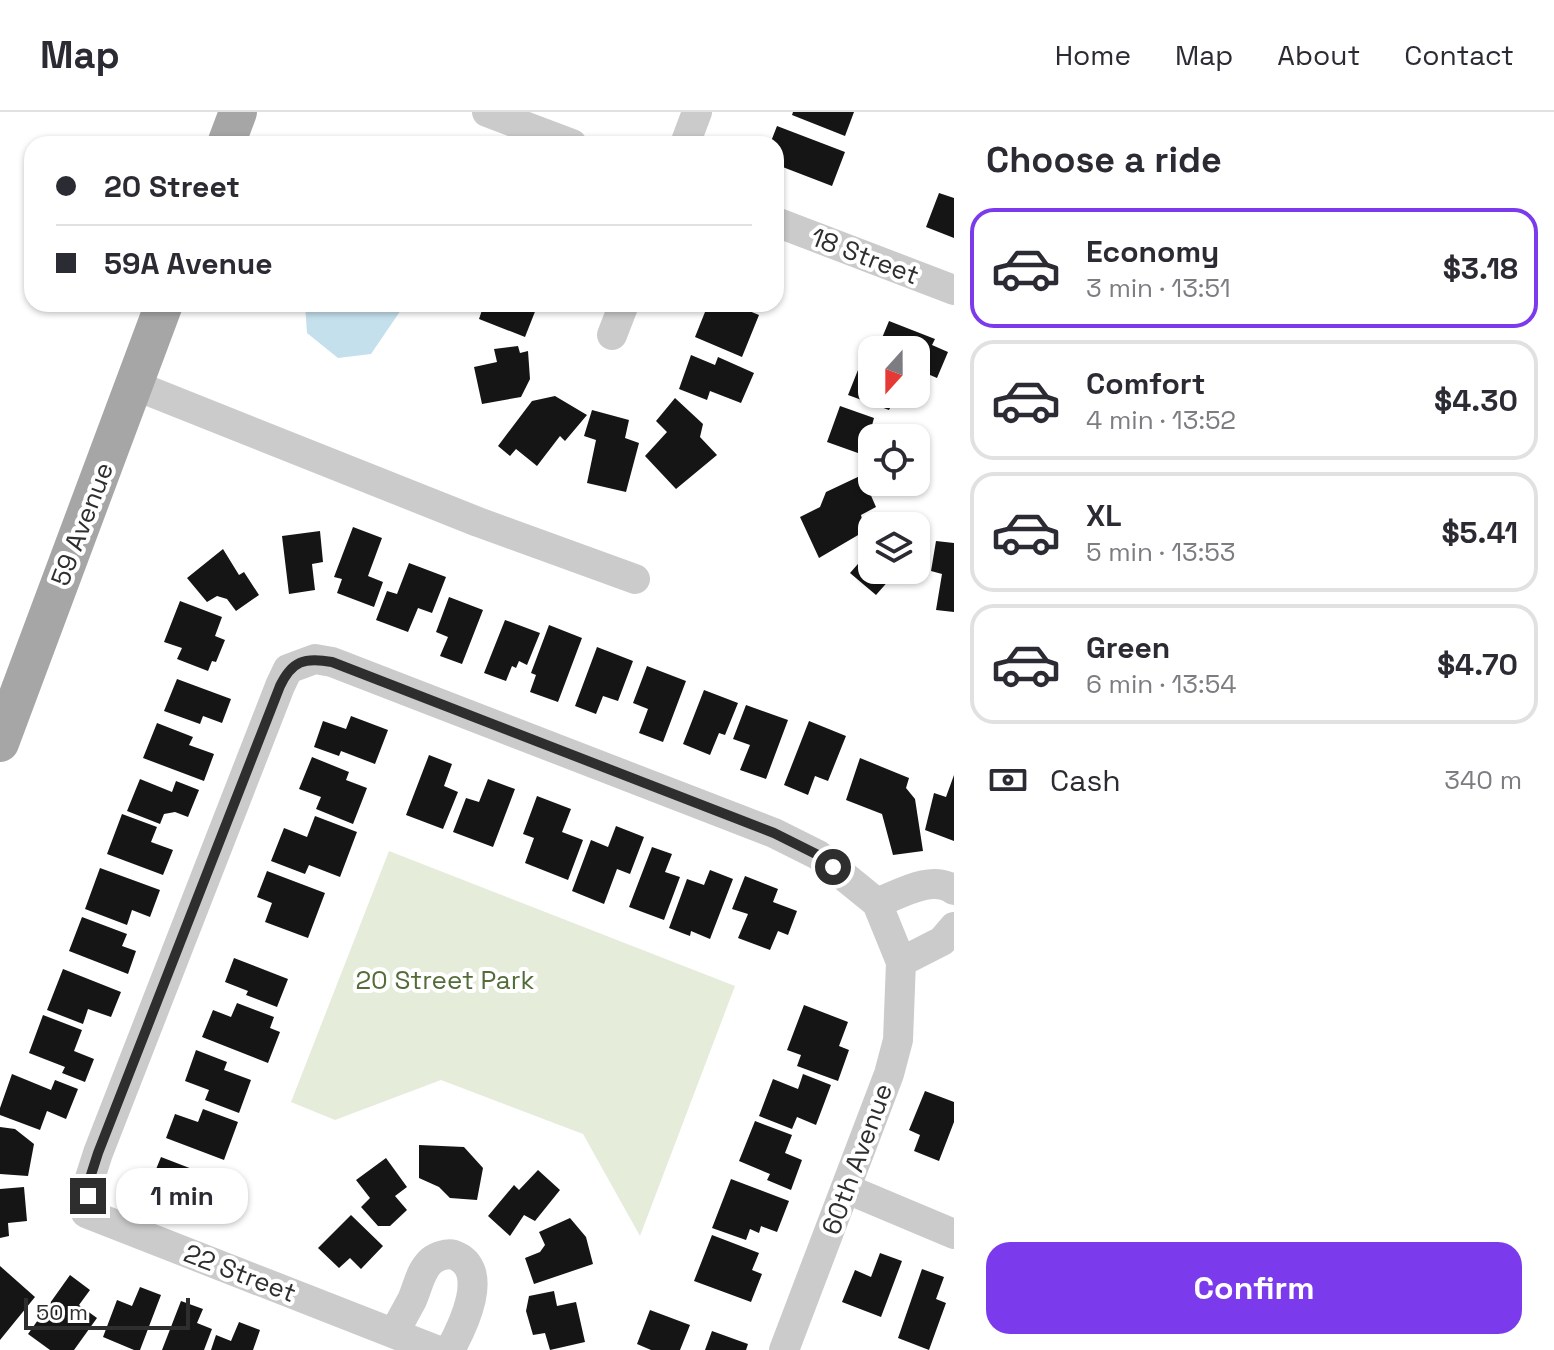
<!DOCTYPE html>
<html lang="en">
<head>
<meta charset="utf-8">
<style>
	body { margin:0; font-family:"Space Grotesk",sans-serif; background:#f7f7f7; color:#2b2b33; height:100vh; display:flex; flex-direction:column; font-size:30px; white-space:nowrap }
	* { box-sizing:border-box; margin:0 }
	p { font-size:26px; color:#7c7c81 }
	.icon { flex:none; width:44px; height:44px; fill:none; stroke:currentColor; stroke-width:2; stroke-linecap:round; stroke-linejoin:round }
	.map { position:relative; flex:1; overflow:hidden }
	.panel { display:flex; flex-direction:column; background:#fff; width:600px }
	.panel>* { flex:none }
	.top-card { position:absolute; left:24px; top:24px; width:760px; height:176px; border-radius:24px; box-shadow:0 2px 6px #0004; display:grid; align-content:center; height:176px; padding:0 32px; background:#fff }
	.needle { width:52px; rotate:201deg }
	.buttons { position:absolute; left:858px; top:224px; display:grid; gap:16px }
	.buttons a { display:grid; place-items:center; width:72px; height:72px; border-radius:16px; background:#fff; box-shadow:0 2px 6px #0004; font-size:40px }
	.scale { position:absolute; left:24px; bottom:20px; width:166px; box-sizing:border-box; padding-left:8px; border:4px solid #2e2e2e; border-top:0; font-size:22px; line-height:28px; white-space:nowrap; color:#2e2e2e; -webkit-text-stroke:6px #fff; paint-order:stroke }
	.end { position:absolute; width:36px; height:36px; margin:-18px; border:10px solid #2e2e2e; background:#fff; box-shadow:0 0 0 4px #fff }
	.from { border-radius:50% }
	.bubble { position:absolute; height:56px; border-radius:24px; background:#fff; box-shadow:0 2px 6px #0004; font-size:26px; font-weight:800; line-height:56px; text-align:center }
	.top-card b { display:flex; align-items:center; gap:28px; height:76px; font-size:30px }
	.top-card b+b { border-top:2px solid #e1e1e2 }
	.top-card i { width:20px; height:20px; background:#2b2b33 }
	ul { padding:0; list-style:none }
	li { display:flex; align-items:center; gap:24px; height:120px; margin:0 16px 12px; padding:0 16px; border:4px solid #e1e1e2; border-radius:24px }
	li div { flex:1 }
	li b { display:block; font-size:30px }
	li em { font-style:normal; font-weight:800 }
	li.on { border-color:#7c3aed }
	li>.icon { width:72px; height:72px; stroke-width:1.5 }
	h2 { padding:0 32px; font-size:36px; line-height:96px }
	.pay { display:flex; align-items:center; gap:20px; height:88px; padding:0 32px; font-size:30px }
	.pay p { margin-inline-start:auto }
	.cta { display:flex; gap:16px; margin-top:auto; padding:16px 32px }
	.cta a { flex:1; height:92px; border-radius:24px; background:#7c3aed; color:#fff; font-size:32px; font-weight:800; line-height:92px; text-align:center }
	header { display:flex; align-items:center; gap:48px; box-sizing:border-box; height:112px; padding:0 40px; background:#fff; border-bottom:2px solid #e1e1e2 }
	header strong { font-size:38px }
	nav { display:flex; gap:44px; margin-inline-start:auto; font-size:28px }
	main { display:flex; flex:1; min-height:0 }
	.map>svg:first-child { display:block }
	.green { fill:#e5ecda }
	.water { fill:#c5e0ed }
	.building { fill:#151515 }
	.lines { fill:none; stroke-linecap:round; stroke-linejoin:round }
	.minor { stroke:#cbcbcb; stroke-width:30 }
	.major { stroke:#a6a6a6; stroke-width:38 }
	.route { stroke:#2e2e2e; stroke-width:10 }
	.labels { text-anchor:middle; stroke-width:8; stroke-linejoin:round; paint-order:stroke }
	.street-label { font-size:26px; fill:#2e2e2e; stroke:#fff }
	.park-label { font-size:26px; fill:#546c39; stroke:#fff }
</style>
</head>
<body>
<header>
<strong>Map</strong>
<nav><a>Home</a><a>Map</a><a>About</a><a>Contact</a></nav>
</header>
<main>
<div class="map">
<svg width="954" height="1238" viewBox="0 0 954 1238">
	<rect width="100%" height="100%" fill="#fff"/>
	<!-- green -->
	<path class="green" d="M389,739L735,874L640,1124L583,1022L441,968L335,1008L291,990Z"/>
	<!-- water -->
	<path class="water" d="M305,192H405L371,242L338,246L307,221Z"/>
	<!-- building -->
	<path class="building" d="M793,0H854L845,24L792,3Z
		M777,14L845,40L832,74L780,54L783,45L776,42V32H770Z
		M939,81L954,86V126L926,115Z
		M484,192H538L525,225L479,207Z
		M698,192H732L759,203L742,245L695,225L705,200L697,196Z
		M889,209L935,227L932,233L948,240L937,266L916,257V238H877Z
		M518,234L520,241L528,239L530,267L521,285L482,292L474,255L497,250L494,237Z
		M691,243L715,253L718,245L754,261L741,291L710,279L707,288L679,277Z
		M864,243L872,246V282H916V263L926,267L915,295L902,290L900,295L892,292L889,298L848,283Z
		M555,284L587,303L565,329L560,324L537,354L516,337L510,344L498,334L532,289Z
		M675,286L703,312L700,325L717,343L676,377L645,344L667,320L656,309Z
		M840,294L874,306L871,317L890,322L889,326H872V346L827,330Z
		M592,298L629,308L625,326L639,331L626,380L587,371L596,328L584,324Z
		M862,363L876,395L861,403L865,419L819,446L800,405L820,395L826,380Z
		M353,415L382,426L368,464L383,470L374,495L337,481L342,467L334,465Z
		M320,419L323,450L312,452L315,478L289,482L282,424Z
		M936,429L954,431V500L936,498L942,462L931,459Z
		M872,436V458H898L876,483L850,461Z
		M223,437L239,463L244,460L259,483L236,499L227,487L217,484L207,490L187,466Z
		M409,451L446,465L432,501L418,496L408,520L376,508L387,479L397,482Z
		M449,485L483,498L462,552L440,544L448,525L436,520Z
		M180,489L222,505L215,524L225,528L216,550L212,549L208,559L177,547L182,536L164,530Z
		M505,508L540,521L527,553L519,549L516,556L512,554L506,569L484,561Z
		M549,513L582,526L558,590L530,580L536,563L531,561Z
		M597,535L633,549L618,589L603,584L596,602L575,594Z
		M647,554L686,569L663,630L639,621L648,597L633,591Z
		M177,567L231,587L222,611L203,604L200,612L164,599Z
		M704,578L738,591L725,623L719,621L710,643L683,632Z
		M746,593L788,608L766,667L740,658L750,633L733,627Z
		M351,604L388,618L375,652L341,639L339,644L314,635L323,609L346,617Z
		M809,609L846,624L828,669L815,664L808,683L784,673Z
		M157,611L193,625L189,633L214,642L204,669L143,646Z
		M429,643L452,652L444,674L458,680L443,717L406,703Z
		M312,645L349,660L346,668L367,676L353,712L316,697L321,685L299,677Z
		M860,646L909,666L906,676L915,687L923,739L893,743L882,702L846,688Z
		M954,663V729L925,718L934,681L946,685Z
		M140,667L172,680L176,669L199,678L188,705L175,700L164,702L160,712L127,699Z
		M488,667L515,677L493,735L453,720L466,686L479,690Z
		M537,684L571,697L562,720L583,728L568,768L525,751L534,726L523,722Z
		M122,702L157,715L151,730L173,738L163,763L107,742Z
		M315,704L357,720L340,765L309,753L305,762L271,749L284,716L307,725Z
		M616,714L644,725L630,762L617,757L604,792L572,779L591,728L608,735Z
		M652,735L672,742L665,760L680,765L664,808L629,795Z
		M100,756L160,778L150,805L132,798L127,813L85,797Z
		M710,758L733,767L710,827L691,819L690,824L669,816L687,767L704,773Z
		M267,759L325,781L308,826L265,810L272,791L257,785Z
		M745,764L778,777L773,790L797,799L788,823L778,819L770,838L738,826L748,802L732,797Z
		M82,805L127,822L122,834L136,839L128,862L69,839Z
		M234,846L288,867L277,895L246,883L248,879L225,870Z
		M63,857L121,880L111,905L88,897L83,912L47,898Z
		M237,891L274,905L270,916L280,920L268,951L202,925L213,898L231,905Z
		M804,893L848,910L839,934L849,938L838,969L797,954L801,943L787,938Z
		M43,903L82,918L74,939L94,947L85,970L62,961L65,955L29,941Z
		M196,938L227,950L224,958L251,968L239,1001L205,988L209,978L185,969Z
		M12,962L51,978L55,968L78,977L66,1007L47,999L40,1018L0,1003V996Z
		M803,962L831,973L816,1013L797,1005L792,1017L759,1004L773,967L798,977Z
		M925,979L954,990V1010L939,1049L914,1039L920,1023L909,1018Z
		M203,997L238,1010L224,1048L166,1026L175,1002L198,1010Z
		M755,1009L792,1023L785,1041L802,1048L791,1078L767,1068L770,1062L739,1049Z
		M0,1015L15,1017L34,1032L28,1064L0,1062Z
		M419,1033L464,1035L483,1056L477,1088L450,1086L439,1075L419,1066Z
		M161,1045L218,1067L202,1107L167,1094L172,1080L150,1072Z
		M386,1046L407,1075L395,1084L407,1098L390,1114H378L361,1095L370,1086L356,1068Z
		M538,1058L560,1078L535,1109L524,1103L510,1124L488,1104L514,1073L519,1078Z
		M731,1067L789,1089L777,1120L761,1114L759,1121L750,1117L746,1128L712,1116Z
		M24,1075L27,1109L8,1111L9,1124L0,1126V1077Z
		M351,1103L383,1134L361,1157L350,1146L339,1156L318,1136Z
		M570,1106L586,1125L593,1152L534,1172L525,1146L540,1140L545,1133L539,1120Z
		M712,1123L759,1141L752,1158L762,1162L751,1190L694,1169Z
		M880,1141L902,1149L881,1205L842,1190L855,1158L871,1165Z
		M0,1154L35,1185L0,1228Z
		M922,1157L944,1165L936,1187L946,1191L929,1238L898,1226Z
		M70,1163L90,1178L79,1193L97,1206L74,1238H50L28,1222Z
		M140,1175L161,1183L140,1238H134L103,1225L117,1188L132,1194Z
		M554,1179L557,1194L576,1190L585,1230L550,1238L545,1221L533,1223L526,1199L529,1184Z
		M181,1189L203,1197L197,1211L212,1217L204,1238H162Z
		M650,1198L690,1213L680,1238H651L637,1232Z
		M239,1210L260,1218L253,1238H211L216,1223L231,1229Z
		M712,1219L748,1232L746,1238H705Z"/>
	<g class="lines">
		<!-- minor -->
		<path class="minor" d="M487,0L572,32
			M685,32L697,0
			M776,110L954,178
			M612,223L624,192
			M134,273L478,410L635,467
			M877,791C900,782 932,762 954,778
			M901,850L942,829L954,815
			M847,1077L954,1122
			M394,1221C400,1210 406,1199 412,1188C418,1175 420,1159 431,1149C437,1144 447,1141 454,1143C492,1157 462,1216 450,1238
			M436,1238L86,1101L90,1066L98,1041L280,574L288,557L315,547L332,550L774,721L818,743L877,791L901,850L898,928L889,962L784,1238"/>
		<!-- major -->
		<path class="major" d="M226,32L238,0
			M0,631L164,192"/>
	</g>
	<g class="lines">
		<!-- route -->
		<path class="route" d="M88,1084L90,1066L98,1041L280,574C292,549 304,545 332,550L774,721L818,743L833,755"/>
	</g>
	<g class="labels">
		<!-- street labels -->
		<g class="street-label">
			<text transform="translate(865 144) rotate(21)" y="9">18 Street</text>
			<text transform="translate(82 412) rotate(-69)" y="9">59 Avenue</text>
			<text transform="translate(857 1047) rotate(-70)" y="9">60th Avenue</text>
			<text transform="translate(240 1161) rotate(21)" y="9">22 Street</text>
		</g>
		<!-- park labels -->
		<g class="park-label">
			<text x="445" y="877">20 Street Park</text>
		</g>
	</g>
</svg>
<div class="buttons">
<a><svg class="needle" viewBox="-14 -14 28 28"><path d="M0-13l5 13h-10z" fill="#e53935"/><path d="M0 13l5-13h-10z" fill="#7c7c81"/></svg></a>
<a><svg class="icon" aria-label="locate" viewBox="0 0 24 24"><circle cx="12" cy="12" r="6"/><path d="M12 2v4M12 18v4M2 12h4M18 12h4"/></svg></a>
<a><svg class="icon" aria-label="layers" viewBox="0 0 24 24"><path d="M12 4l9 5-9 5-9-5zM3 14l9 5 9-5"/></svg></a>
</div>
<div class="scale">50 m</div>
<i class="end from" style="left:833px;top:755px"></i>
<i class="end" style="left:88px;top:1084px"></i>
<div class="bubble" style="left:116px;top:1056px;width:132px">1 min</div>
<div class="top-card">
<b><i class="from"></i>20 Street</b>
<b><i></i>59A Avenue</b>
</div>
</div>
<section class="panel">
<h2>Choose a ride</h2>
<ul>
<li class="on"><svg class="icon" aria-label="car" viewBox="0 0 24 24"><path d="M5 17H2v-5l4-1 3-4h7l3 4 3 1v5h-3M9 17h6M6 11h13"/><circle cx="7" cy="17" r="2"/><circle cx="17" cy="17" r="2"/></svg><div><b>Economy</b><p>3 min · 13:51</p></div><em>$3.18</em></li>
<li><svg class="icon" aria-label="car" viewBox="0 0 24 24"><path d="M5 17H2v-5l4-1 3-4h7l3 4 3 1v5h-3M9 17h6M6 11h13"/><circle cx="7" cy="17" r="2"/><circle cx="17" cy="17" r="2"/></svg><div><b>Comfort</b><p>4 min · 13:52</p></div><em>$4.30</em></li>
<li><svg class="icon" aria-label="car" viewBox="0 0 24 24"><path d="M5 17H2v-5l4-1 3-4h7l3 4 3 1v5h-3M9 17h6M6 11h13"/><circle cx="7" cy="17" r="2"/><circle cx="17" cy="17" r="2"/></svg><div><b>XL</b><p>5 min · 13:53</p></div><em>$5.41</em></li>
<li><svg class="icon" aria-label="car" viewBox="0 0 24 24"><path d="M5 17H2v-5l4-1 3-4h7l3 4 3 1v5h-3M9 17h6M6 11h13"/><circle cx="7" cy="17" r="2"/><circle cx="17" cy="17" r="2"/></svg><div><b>Green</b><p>6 min · 13:54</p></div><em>$4.70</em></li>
</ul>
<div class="pay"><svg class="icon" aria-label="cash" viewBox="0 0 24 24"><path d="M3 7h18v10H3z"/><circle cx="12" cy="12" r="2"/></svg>Cash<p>340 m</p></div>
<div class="cta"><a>Confirm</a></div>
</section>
</main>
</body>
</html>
